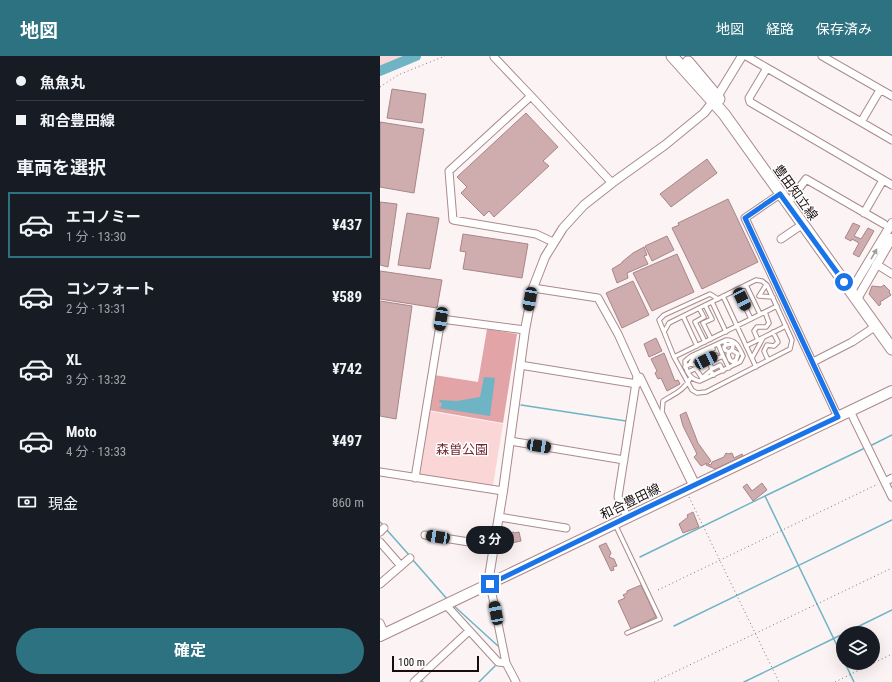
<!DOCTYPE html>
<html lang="ja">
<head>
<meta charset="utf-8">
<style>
	body { margin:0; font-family:"Roboto Condensed","Noto Sans JP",sans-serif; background:#242831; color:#f1f3f6; height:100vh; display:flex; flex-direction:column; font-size:15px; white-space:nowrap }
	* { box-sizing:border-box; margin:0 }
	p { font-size:13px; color:#9ea1a6 }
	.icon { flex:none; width:22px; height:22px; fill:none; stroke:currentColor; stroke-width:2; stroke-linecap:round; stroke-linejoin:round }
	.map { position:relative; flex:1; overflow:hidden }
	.side { display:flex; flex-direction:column; background:#171b24; width:380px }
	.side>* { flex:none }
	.guide { display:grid; align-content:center; height:88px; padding:0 16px; background:#171b24 }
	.buttons { position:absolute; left:456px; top:570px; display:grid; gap:8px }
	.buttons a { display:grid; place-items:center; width:44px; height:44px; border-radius:50%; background:#171b24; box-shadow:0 4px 16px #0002; font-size:20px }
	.scale { position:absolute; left:12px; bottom:10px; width:87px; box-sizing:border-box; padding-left:4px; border:2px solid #180c0d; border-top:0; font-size:11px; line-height:14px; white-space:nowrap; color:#180c0d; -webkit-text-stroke:3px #fff; paint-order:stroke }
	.end { position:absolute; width:18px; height:18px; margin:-9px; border:5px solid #1a73e8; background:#fff; box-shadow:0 0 0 2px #fff }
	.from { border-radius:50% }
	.bubble { position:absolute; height:28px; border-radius:14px; background:#171b24; box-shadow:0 4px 16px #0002; font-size:13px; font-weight:700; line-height:28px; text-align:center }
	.car { position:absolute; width:12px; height:24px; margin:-12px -6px; border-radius:5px; box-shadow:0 0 3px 1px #0007; background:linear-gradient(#222 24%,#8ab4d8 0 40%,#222 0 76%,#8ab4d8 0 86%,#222 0) }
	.guide b { display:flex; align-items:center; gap:14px; height:38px; font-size:15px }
	.guide b+b { border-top:1px solid #363941 }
	.guide i { width:10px; height:10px; background:#f1f3f6 }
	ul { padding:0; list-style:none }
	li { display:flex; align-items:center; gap:12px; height:66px; margin:0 8px 6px; padding:0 8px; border:2px solid transparent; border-radius:0px }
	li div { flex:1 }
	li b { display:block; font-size:15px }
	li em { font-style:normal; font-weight:700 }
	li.current { border-color:#2d7281 }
	li>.icon { width:36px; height:36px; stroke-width:1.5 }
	h2 { padding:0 16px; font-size:18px; line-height:48px }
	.pay { display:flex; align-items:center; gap:10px; height:44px; padding:0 16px; font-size:15px }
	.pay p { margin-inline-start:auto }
	.cta { display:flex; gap:8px; margin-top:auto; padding:8px 16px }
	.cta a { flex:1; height:46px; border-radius:24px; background:#2d7281; color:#fff; font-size:16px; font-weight:700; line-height:46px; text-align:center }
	header { display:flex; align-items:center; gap:24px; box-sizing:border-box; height:56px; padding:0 20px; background:#2d7281; color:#fff }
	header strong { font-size:19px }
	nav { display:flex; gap:22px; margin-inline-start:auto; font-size:14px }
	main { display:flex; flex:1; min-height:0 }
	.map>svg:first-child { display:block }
	.green { fill:#fad6d7 }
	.forest { fill:#e2a4a6 }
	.water { fill:#6eb4c4 }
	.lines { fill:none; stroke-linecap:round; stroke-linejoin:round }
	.stream { stroke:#6eb4c4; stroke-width:1.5 }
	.river { stroke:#6eb4c4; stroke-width:10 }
	.building { fill:#cfacad; stroke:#a88688 }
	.service-casing { stroke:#ac8a8b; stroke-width:5.5 }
	.minor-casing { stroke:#ac8a8b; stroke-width:9 }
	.tertiary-casing { stroke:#ac8a8b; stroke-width:10 }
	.secondary-casing { stroke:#ac8a8b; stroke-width:12 }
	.primary-casing { stroke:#ac8a8b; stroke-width:13 }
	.path { stroke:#7e7475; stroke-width:1; stroke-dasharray:1 3; stroke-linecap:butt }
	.service { stroke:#fff; stroke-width:3.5 }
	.minor { stroke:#fff; stroke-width:7 }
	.tertiary { stroke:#fff; stroke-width:8 }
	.secondary { stroke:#fff; stroke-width:10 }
	.primary { stroke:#fff; stroke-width:11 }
	.oneway { fill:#a39e9e }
	.route { stroke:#1a73e8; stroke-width:5 }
	.labels { text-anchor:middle; stroke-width:3; stroke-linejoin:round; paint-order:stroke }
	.street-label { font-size:13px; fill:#180c0d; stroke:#fff }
	.park-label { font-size:13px; fill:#712731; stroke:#fff }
</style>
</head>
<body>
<header>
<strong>地図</strong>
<nav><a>地図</a><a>経路</a><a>保存済み</a></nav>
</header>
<main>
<section class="side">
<div class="guide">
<b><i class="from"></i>魚魚丸</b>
<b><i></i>和合豊田線</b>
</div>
<h2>車両を選択</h2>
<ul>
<li class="current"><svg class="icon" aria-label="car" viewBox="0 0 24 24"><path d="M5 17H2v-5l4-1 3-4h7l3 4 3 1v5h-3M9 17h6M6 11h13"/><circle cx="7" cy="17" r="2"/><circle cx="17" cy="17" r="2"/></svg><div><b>エコノミー</b><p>1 分 · 13:30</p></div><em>¥437</em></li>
<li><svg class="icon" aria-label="car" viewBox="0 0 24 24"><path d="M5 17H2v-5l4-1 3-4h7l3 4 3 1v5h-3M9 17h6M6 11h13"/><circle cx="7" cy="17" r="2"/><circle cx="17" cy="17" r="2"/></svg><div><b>コンフォート</b><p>2 分 · 13:31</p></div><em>¥589</em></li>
<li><svg class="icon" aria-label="car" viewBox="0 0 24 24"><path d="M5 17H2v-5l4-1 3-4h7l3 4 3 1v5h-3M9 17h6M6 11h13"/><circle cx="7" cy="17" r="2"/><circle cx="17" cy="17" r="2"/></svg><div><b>XL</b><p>3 分 · 13:32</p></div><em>¥742</em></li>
<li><svg class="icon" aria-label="car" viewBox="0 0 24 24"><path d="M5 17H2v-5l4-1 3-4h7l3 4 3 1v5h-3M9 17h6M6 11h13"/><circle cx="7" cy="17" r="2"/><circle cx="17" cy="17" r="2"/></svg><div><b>Moto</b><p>4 分 · 13:33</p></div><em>¥497</em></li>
</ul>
<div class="pay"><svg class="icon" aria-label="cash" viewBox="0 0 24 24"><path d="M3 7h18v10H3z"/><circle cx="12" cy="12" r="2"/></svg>現金<p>860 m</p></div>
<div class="cta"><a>確定</a></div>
</section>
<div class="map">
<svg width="512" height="626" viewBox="0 0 512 626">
	<rect width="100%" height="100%" fill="#fbf3f4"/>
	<!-- green -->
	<path class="green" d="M0,0H30L0,13Z
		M48,355L123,368L113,429L110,430L41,419L39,417Z"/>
	<!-- forest -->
	<path class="forest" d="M107,273L137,278L123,367L48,354L54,319L98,326Z"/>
	<!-- water -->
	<path class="water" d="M104,321L115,322L110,360L58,352L61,351L62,347L59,346L60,344L77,345L100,341Z"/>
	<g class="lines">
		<!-- stream -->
		<path class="stream" d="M141,349L246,365
			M490,390L512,379
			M0,466L4,470
			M6,473L30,500
			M260,501L385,440
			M32,503L68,544
			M73,549L118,590
			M294,570L512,464
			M465,577L512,554
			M463,602L385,440L485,392
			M465,607L474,626
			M42,625L43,626
			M99,626L115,610
			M364,626L463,578"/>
		<!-- river -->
		<path class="river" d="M0,15L36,0"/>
	</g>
	<!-- building -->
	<path class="building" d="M12,33L46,38L42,67L7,62Z
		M146,57L178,91L163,105L169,110L114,161L109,155L104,160L81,137L87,131L77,121Z
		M0,66L44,73L34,137L0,131Z
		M327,103L337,117L291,151L280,138Z
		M348,143L378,206L322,233L292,172L299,169L298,167Z
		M0,146L17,148L8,211L0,209Z
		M27,157L59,162L50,213L18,209Z
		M473,167L480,170L474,180L481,183L488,172L494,175L479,201L473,198L479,187L472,183L471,185L465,182Z
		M83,178L148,188L142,222L83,213L86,196L80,195Z
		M287,180L294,194L272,205L265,190Z
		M264,191L267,199L264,200L268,208L247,217L248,222L237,227L232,213L242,207V206L253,197Z
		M297,198L314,236L272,255L253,217Z
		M0,215L62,224L57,252L0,243Z
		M253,225L269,259L242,272L226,237Z
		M504,229L510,235L509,236L511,239L500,246L501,248L499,250L489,238L492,230L501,231Z
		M0,245L32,250L16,363L0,360Z
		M276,282L282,295L269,301L264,288Z
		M284,297L295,325L298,324L300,328L287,335L281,322L278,323L275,317L277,315L271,303Z
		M306,356L318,387L331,405L328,408L331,409L332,406L344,401L346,397L348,398L352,397L354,402L362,398L363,400L335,413L326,409L327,407L321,410L314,401L317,398L303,370L300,359Z
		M382,427L387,434L373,445L363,431L367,428L372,435Z
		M313,456L319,471L303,477L299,468L308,461L307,459Z
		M134,476V477L139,476L141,485L127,488L126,483L124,481L129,477Z
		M226,487L231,497L229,501L234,503L237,510L233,511L234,514L231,515L219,490Z
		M261,529L276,561L251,573L238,545L245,542L243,539L247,537V535Z"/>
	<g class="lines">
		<!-- service casing -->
		<g class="service-casing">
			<path id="service" d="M376,224L382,225L387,229L412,284L410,293L326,336L317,337L312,334L294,301L284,276L289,267Z
				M366,229L380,258
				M386,229L379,240L393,241
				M357,234L371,263
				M343,240L376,311
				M332,246L346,276
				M325,249L332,263L323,267L331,283
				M319,252L324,261L315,266L325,286
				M303,260L317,290
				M284,276L279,264L284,259L330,238L338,243
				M346,284C357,284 359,292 363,300L360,306L320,325C310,324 305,314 305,305L311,300Z
				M378,284L374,275L377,271H386L389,267L385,256
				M344,285L346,289L344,291L345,294L349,296L352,294L358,298L356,304L353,306L350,304L348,299L349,296
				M338,288L343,300
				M346,289L352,288L353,290L352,294
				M366,290L406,270
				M294,301L397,250
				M372,302L383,282
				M388,304L384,295L387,289L394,290L398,286L393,276
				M329,306L332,313L340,309L343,315
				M310,308L316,309L336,299
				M305,311L310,308L313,302L333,293
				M316,313L322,322L330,315L334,319
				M308,316L343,300L349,312
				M311,321C305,334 294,338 283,345L282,356L317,427
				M235,468L280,563L247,577"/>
		</g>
		<!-- minor casing -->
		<g class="minor-casing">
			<path id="minor" d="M366,0L387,12L369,42L370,46L512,129
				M442,0L512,40
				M114,1L151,40
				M387,12L481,66L500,34
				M481,66L512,84
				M400,138L365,162L458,361
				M412,142L426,123L504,168
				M484,157L503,124
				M401,183L423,168
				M173,186L156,178L73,164L69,115L151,40L232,127
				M496,208L512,218
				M153,232L218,242L238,278L257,320L238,441L247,461
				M433,306L472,286L496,270
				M140,309L257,328
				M257,320L260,321L313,430
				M470,355L512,441
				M130,385L244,404
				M0,416L123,435
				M35,422L61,263L145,274
				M505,426L512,422
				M119,461L186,472
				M0,476L4,472
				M45,479L114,490
				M0,486L21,510
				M0,528L30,502
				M110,528L126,607L136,626
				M66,549L118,606L126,607
				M0,567L5,578
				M34,626L89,575"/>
		</g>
		<!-- tertiary casing -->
		<g class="tertiary-casing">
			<path id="tertiary" d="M471,235L512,167
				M477,243L512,182
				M110,528L109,521L114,490L123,435L145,274L153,232L165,201L183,172L204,149L232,127L285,89L324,57L337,41L362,0"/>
		</g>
		<!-- secondary casing -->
		<g class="secondary-casing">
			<path id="secondary" d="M0,580L512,335"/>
		</g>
		<!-- primary casing -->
		<g class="primary-casing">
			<path id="primary" d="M292,0L344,58L512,293
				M308,6L339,43"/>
		</g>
		<!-- path -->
		<path class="path" d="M0,31L18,19L65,0
			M309,441L399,626
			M278,534L498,428
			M274,626L512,512
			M455,626L512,598"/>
		<!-- service -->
		<use href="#service" class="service"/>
		<!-- minor -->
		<use href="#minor" class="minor"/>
		<!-- tertiary -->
		<use href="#tertiary" class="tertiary"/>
		<!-- secondary -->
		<use href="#secondary" class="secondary"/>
		<!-- primary -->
		<use href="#primary" class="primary"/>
	</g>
	<!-- one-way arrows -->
	<defs><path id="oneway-solid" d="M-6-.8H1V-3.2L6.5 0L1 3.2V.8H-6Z"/></defs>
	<use class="oneway" href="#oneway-solid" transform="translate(494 198) rotate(-60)"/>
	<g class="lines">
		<!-- route -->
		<path class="route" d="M110,528L266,452L458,361L365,162L400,138L464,226"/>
	</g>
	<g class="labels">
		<!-- street labels -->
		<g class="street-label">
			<text transform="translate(416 136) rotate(54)" y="5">豊田知立線</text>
			<text transform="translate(250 445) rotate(-26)" y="5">和合豊田線</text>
		</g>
		<!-- park labels -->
		<g class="park-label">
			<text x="82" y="398">森曽公園</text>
		</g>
	</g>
</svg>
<div class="buttons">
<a><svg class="icon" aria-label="layers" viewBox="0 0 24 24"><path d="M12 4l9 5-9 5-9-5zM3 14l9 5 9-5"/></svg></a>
</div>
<div class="scale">100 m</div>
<i class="end from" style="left:464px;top:226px"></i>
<i class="end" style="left:110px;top:528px"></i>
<div class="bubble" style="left:86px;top:470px;width:48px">3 分</div>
<i class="car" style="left:150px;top:243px;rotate:190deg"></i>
<i class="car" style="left:362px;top:243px;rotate:154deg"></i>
<i class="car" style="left:61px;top:263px;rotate:189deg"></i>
<i class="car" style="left:326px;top:304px;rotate:63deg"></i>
<i class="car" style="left:159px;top:390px;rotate:99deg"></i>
<i class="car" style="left:58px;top:481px;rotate:279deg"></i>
<i class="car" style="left:116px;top:557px;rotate:349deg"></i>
</div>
</main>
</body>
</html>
